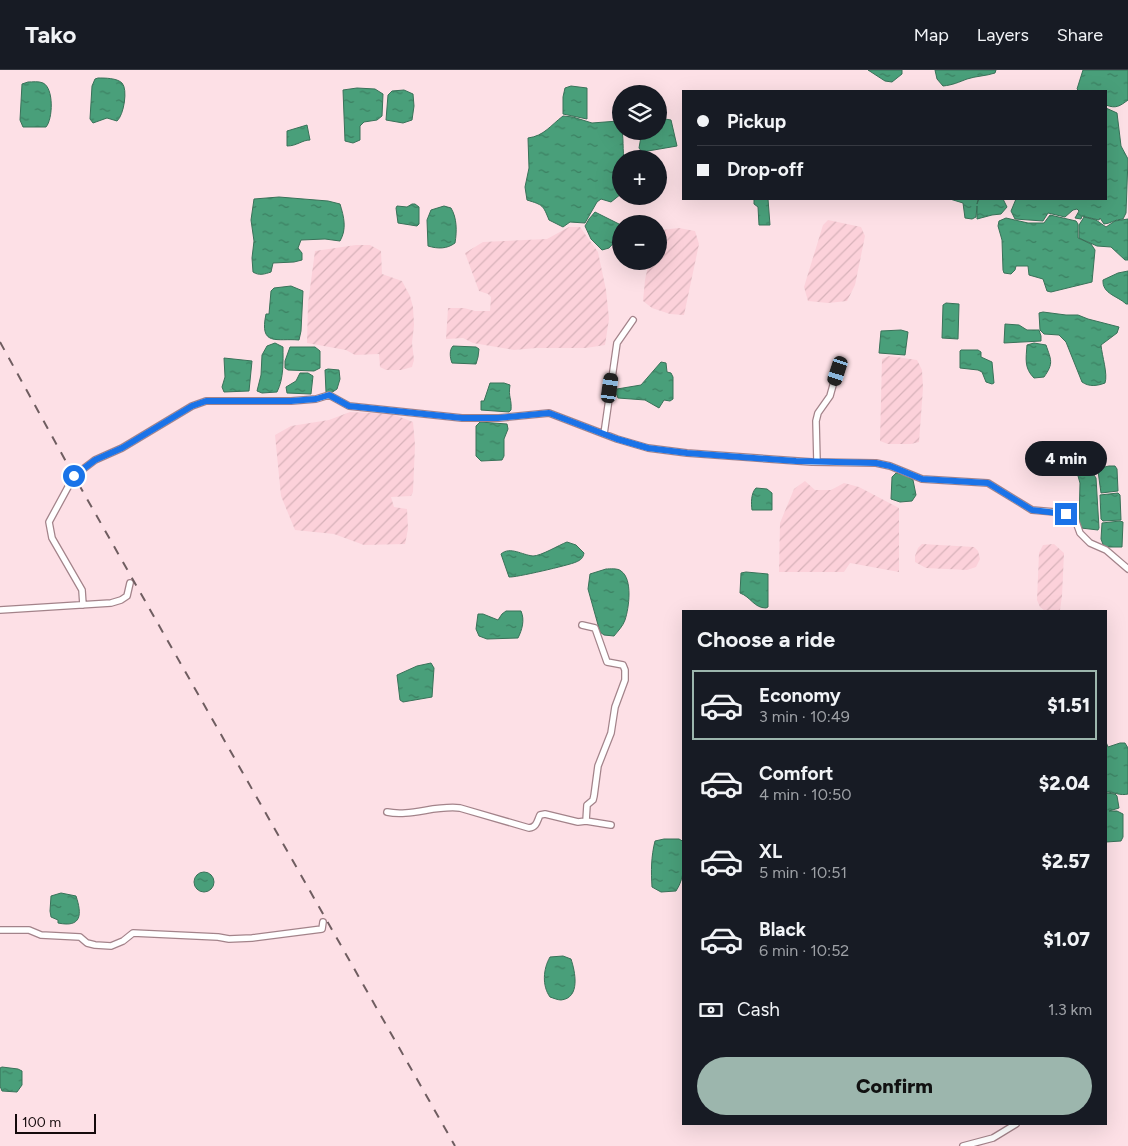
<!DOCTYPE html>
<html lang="en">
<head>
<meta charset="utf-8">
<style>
	body { margin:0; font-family:Figtree,sans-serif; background:#242831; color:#f1f3f6; height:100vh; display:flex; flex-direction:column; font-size:19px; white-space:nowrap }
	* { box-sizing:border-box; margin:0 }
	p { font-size:16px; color:#9ea1a6 }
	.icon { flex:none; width:28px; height:28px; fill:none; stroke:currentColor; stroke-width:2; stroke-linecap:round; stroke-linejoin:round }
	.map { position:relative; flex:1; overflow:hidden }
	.drawer { position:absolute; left:682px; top:540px; width:425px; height:515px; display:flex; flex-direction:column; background:#171b24; border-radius:0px; box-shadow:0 5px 20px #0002 }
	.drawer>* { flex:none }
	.guide { position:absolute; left:682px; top:20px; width:425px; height:110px; border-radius:0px; box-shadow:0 5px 20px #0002; display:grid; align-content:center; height:110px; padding:0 15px; background:#171b24 }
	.tools { position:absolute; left:612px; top:15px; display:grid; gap:10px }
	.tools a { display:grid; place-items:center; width:55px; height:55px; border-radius:50%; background:#171b24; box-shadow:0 5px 20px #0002; font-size:25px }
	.scale { position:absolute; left:15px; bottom:12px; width:81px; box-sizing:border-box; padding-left:5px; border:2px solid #150a0c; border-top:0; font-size:14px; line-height:18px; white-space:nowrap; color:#150a0c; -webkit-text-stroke:4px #fde0e6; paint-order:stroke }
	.end { position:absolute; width:22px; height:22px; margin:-11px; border:6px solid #1a73e8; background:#fff; box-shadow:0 0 0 2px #fff }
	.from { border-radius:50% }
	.bubble { position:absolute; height:35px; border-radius:18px; background:#171b24; box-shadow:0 5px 20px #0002; font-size:16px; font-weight:800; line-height:35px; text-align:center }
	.car { position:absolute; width:15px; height:30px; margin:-15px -8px; border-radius:6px; box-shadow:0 0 4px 1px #0007; background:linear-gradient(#222 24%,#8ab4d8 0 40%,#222 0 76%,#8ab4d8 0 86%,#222 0) }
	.guide b { display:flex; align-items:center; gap:18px; height:48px; font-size:19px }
	.guide b+b { border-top:1px solid #363941 }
	.guide i { width:12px; height:12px; background:#f1f3f6 }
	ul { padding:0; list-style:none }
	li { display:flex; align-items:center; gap:15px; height:70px; margin:0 10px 8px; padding:0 5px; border:2px solid transparent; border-radius:0px }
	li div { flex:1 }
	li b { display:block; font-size:19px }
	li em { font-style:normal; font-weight:800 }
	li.on { border-color:#9cb6ad }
	li>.icon { width:45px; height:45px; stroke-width:1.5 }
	h2 { padding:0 15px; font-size:22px; line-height:60px }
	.pay { display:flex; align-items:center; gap:12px; height:55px; padding:0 15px; font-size:19px }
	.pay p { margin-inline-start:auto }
	.button { display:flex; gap:10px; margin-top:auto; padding:10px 15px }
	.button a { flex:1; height:58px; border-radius:30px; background:#9cb6ad; color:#111; font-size:20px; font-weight:800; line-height:58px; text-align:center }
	header { display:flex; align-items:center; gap:30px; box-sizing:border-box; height:70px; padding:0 25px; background:#171b24; border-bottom:1px solid #363941 }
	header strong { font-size:24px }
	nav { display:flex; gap:28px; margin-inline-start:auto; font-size:18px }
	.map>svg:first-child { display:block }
	.industrial { fill:url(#industrial-furrows) }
	.water { fill:url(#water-ripples); stroke:#397259 }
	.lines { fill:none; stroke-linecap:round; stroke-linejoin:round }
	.minor-casing { stroke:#a3838a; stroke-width:8 }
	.minor { stroke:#fff; stroke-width:5.5 }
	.rail { stroke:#6f5d60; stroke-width:2; stroke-dasharray:9 9; stroke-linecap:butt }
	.route { stroke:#1a73e8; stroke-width:6 }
</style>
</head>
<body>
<header>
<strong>Tako</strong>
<nav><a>Map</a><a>Layers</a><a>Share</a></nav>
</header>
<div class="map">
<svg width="1128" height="1076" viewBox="0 0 1128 1076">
	<defs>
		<pattern id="industrial-furrows" width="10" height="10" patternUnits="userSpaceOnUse" patternTransform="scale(1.25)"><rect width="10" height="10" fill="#fcd1da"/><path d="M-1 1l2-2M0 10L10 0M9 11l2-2" fill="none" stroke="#d7b2ba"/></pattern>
		<pattern id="water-ripples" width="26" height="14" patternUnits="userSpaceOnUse" patternTransform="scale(1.25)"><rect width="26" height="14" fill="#499f7a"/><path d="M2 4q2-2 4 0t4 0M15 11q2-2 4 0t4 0" fill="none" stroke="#3c8062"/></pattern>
	</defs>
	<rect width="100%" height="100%" fill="#fde0e6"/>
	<!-- industrial -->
	<path class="industrial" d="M828,150L861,157L865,166L855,215L847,231L828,233L808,231L804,217L823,155Z
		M569,157H580L598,182L606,220L609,249L605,275L586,278H536L514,280L473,273L463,268L446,269L448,238H464L475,241H490L491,227L488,224L479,221L465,183L483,172L547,169Z
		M679,158L695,161L699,174L684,245L670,244L652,238L643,231L645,210L649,191H659V163L662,160Z
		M356,175H370L381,181L382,204L402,211L410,226L413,237L414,255L412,273L414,290L412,297L401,300H386L380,297L379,284L355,285L346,280L307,273L308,234L315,181Z
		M889,286L917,290L922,300L923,318L919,372L911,374H888L880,371L882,289Z
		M350,342L392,344L413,352L415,375L413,422L411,426L391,427L394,437L407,439L408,459L405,474L364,475L334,464L295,460L281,426L275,365L291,356L329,350Z
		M805,411L815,420H831L844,413L859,417L899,438V502L850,493L844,502H779L780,453L794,419Z
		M922,474L974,477L978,481L980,489L976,497L967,500L926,498L915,492V486L918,478Z
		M1054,474L1064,483L1062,526L1060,540L1045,541L1040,537L1037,530L1039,483L1043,475Z"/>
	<!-- water -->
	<path class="water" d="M868,0H902V4L892,12L885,11Z
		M935,0H996L995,3C986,6 976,6 967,9C959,12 953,15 943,16L937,9Z
		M1083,0H1128V30C1120,36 1116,39 1106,35V21H1079L1077,19Z
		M98,8C105,8 117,8 122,13C128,19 124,45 117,51L107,48L93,53L90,49L92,16L95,9Z
		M28,12C32,12 39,11 43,13C54,18 53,49 46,57H23L20,50L22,14Z
		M571,16L587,18V49L563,44V27L565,18Z
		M357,18L375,19L383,24L382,46L377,50L364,52L360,56V70L353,73L345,71L343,20Z
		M404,20L413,24L414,36L412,50L403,53L386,50L388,25L392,21Z
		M1106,38L1117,43L1121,76L1128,89L1126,143L1123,149C1115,149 1110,154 1104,154L1100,148L1099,150L1082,146L1081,149L1075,148L1079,141L1077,139L1073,140L1065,147L1048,143L1043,151L1015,149L1011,141L1016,129H1106Z
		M563,46L573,47L592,53L618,51C625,61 622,75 624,89H621V124L611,132L601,129L597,132L585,153L570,152L563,157L549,150C543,135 543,135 527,130L525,117L529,98L528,68C544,66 551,55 563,46Z
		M659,48L671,50L677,76L642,82L639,78L642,61H659Z
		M307,55L310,70C302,70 297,76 287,76V61Z
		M279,127L328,131L340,134C344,147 347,159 340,171L325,169L301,170L298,178L302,183V190L294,192L273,193L271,202C265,204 259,206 253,202L252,188L254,171L251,150L254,129Z
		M754,129H768L770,155H759L758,137L754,134Z
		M950,129H978L977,134L979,129H1003L1007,137L1001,144L992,145L977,149V136L976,147L972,149L965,148L963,133Z
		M412,134H415L419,137V154L417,156L398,153L396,138L397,136L407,137Z
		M444,136L451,138C457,148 457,161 455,173C447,179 438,179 428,176L427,150L431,140Z
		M595,142L621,155V165L609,178L602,180L591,169L585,156L589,149Z
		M1050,145L1076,151L1078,154V168L1091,174L1095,180L1092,212L1051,222L1047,221L1043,209L1029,205L1028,196H1016L1015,200L1011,204L1004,203L1003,200L1002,170L998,156L999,151L1006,148L1028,153H1044Z
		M1084,147L1096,150L1106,157L1115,151L1128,149V190H1125L1111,177L1097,176L1079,168V155Z
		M1128,201V234H1126C1118,226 1102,224 1103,210L1118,203Z
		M291,216L303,221L301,261L299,270C277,268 259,277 266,244H269L271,221L274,218Z
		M946,233L959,234L958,269L942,268L943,235Z
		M1043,242L1066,245H1078L1088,249L1119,257L1117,263L1101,275C1102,286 1108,304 1105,313C1097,316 1089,317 1082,312L1066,272L1059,265L1044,264L1040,260L1039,243Z
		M1005,254L1019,255L1027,260H1039L1041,266V271L1004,273Z
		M901,260L908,262L905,285L879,283L881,261Z
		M275,273L283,277C283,292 284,308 277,322L262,323L257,321L261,305L262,285L267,276Z
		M1034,273L1046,275C1051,290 1054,293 1044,307L1034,308C1024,298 1026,289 1027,275Z
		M453,276L476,277L479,279L478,287L476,294L452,293C450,288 449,280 453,276Z
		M290,277H315L320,281V298L314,301L288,300L285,298V291Z
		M961,280H978L981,282V287L992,292L994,313L992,314L986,312L982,302L978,300L960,298V281Z
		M224,288L252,291L249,321L224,322L222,317L225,307Z
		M661,292L666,293L667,302L671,303L673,307V329L670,331L664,330L659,338L645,330L618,328L616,323L617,319L641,315Z
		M328,299L339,300L340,309L337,319L331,323L326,322L325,300Z
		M300,303H308L313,306L311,324L287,323L286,317L296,311Z
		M490,313H504L510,315C508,327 512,329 511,340L509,342L481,340V331H484Z
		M480,352L507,354L508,359L504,369V386L502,390L481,391L476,386V356Z
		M1109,396H1115L1117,399L1118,421L1101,423L1098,401L1100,398Z
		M1092,402L1096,408L1099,458L1098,460L1081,458L1079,454L1080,413L1078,406L1082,403Z
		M896,403L905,405L913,410L916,425L912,431L900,432L891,429L892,407Z
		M756,418L767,419L772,423V440H752C751,433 751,423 756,418Z
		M1118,423L1120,425L1121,450L1103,451L1101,449L1100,425Z
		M1120,451L1123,452L1122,477H1104L1101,469L1102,453Z
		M567,472L576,475L584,483C583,488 581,490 576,492C570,495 514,508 509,507L501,484C510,476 522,485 533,486C541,486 559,475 567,472Z
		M606,499C610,499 618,498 621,501C633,509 629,538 625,550C623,556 618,561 614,566L604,565L600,562L588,519L590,504Z
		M746,502L768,504V537L766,538C754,538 751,527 740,523L741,503Z
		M506,541H521C525,550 522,560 518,568L487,569L479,566L476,559L478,544H483L498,550L502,544Z
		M431,593L434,598L432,627L403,632L400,630L397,605L417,596Z
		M1106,672L1108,677L1120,673H1125L1128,678V724C1121,726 1113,722 1106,722Z
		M1106,723L1115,724L1117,726L1119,738L1109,741H1117L1123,744V767L1121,771L1106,772Z
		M664,769H679L684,772C684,789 686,806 676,821L661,822L652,817C651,801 651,787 655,771Z
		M194 812a10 10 0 1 1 20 0a10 10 0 1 1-20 0Z
		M61,823L76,826C82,844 82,858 58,853V850L51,847L50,841L51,826Z
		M563,886L571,889C575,901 581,928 561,930C558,930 553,928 550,927C542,916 543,899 550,887Z
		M2,997L18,999L22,1001V1015L17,1022L2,1021L0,1016V998Z"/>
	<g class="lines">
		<!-- minor casing -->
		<g class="minor-casing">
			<path id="minor" d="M604,364L617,273L633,250
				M817,392L816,351L818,343L830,326L840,290
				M83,535L82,520L52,468L49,452L74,406L95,390L122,378L192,336L206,331H291L316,329L329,325L349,336L462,348H499L549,343L617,369L648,378L687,383L812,392L876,393L890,396L922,409L988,413L1032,440L1066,443L1075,449L1080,463L1090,473L1106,480L1128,499
				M0,540L111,533L121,530L127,526L130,513
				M582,555L595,558L607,592L623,595L625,600V610L615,637L611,663L598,696L594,726L593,730L587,735L586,751
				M387,742C410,747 435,735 460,738L529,758C537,757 537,751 540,745L545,744L578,752L586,751L611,755
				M0,860H29L41,865L80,867L87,873L95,875L111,876L123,871L133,863L218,867L229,869L252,868L322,859L323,852
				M963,1076L993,1068L1016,1054"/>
		</g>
		<!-- minor -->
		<use href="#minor" class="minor"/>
		<!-- rail -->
		<path class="rail" d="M0,272L74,406L455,1076"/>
	</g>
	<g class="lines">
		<!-- route -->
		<path class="route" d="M74,406L95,390L122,378L192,336L206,331H291L316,329L329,325L349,336L462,348H498L549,343L617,369L648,378L687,383L796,391L876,393L890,396L922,409L988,413L1032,440L1066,444"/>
	</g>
</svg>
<div class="tools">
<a><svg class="icon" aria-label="layers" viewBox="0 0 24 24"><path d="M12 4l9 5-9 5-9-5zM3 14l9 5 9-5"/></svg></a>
<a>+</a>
<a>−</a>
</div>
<div class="scale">100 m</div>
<i class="end from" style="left:74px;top:406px"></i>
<i class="end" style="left:1066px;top:444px"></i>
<div class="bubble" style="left:1025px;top:371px;width:82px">4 min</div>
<i class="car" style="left:838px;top:301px;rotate:198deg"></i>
<i class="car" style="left:610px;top:318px;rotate:8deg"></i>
<div class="guide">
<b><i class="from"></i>Pickup</b>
<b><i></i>Drop-off</b>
</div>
<section class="drawer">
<h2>Choose a ride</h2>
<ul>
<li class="on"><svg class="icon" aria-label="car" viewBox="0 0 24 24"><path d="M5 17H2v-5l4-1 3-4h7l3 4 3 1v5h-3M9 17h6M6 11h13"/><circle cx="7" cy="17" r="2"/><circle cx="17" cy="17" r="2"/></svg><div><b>Economy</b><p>3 min · 10:49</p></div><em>$1.51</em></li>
<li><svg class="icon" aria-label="car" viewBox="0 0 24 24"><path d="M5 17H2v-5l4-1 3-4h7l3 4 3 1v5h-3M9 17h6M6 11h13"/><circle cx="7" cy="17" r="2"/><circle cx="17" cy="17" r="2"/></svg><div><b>Comfort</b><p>4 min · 10:50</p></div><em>$2.04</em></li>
<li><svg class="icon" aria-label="car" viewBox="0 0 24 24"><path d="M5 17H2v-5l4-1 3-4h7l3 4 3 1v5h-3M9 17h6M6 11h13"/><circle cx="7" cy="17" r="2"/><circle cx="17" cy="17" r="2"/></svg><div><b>XL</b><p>5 min · 10:51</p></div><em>$2.57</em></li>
<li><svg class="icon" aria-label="car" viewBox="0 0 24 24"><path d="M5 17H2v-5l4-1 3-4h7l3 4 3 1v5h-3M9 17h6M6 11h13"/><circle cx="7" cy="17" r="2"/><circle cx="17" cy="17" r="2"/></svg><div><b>Black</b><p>6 min · 10:52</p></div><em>$1.07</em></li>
</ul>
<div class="pay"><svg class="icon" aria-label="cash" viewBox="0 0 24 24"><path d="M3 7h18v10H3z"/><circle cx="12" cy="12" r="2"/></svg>Cash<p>1.3 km</p></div>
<div class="button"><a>Confirm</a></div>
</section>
</div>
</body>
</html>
